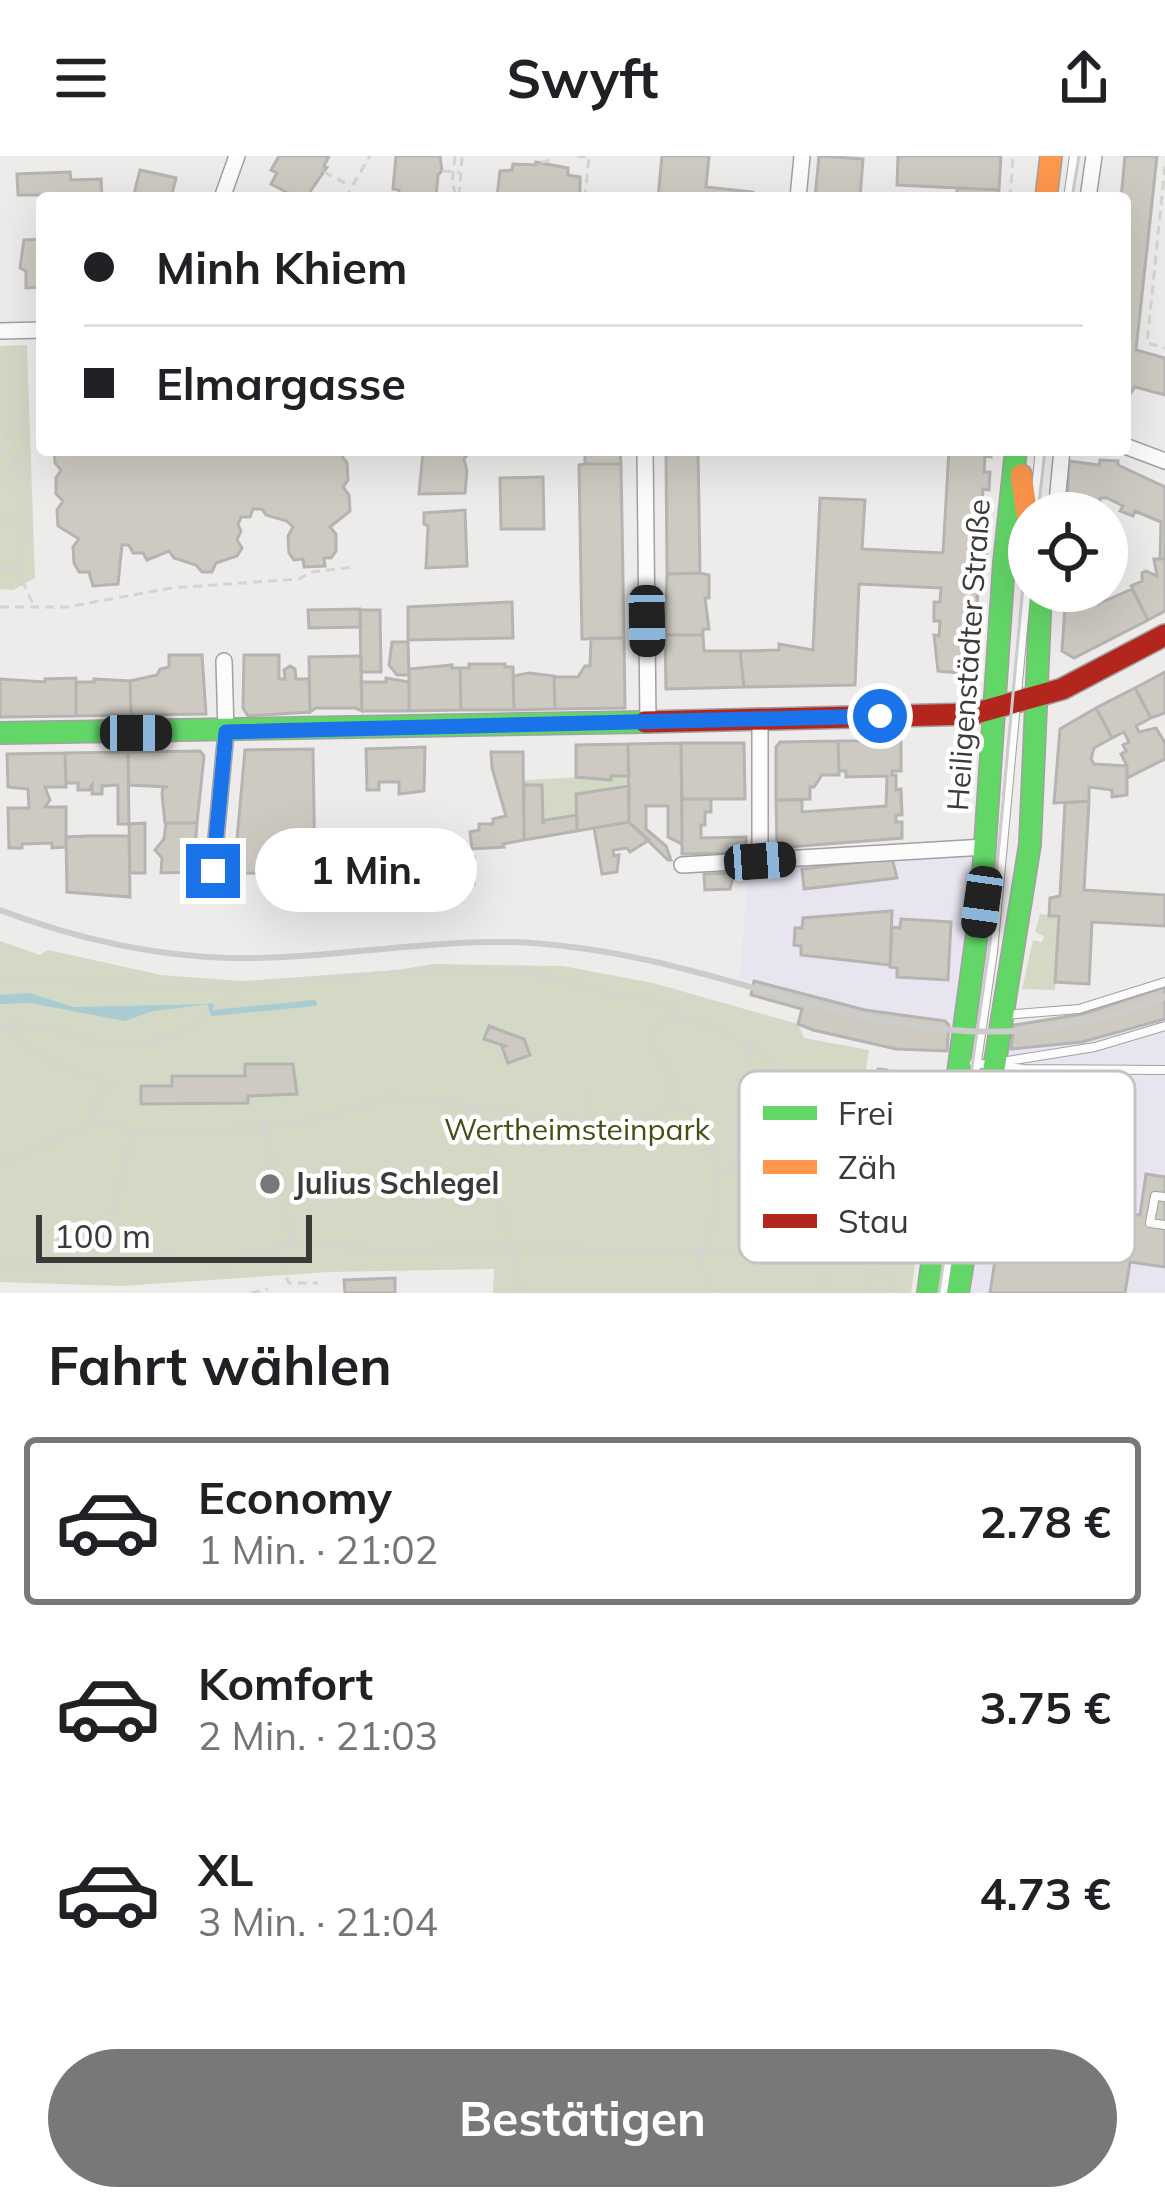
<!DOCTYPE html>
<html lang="de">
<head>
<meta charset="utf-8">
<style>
	body { margin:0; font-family:Mulish,sans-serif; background:#f6f6f6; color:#202124; height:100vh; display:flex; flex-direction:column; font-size:45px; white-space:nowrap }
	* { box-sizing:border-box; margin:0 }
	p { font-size:39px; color:#757577 }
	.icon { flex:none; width:66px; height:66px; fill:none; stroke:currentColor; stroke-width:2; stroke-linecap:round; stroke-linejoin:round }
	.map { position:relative; height:1137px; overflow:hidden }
	.side { display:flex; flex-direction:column; background:#fff; flex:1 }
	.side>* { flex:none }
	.banner { position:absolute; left:36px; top:36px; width:1095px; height:264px; border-radius:12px; box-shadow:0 12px 48px #0002; display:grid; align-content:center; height:264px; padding:0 48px; background:#fff }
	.controls { position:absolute; left:1008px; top:336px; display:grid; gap:24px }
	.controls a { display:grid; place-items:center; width:120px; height:120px; border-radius:50%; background:#fff; box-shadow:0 12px 48px #0002; font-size:60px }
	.scale { position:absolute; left:36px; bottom:30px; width:276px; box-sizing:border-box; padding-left:12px; border:6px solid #3b3a38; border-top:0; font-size:33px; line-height:42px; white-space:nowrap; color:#3b3a38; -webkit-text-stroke:9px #fff; paint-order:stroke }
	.end { position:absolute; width:54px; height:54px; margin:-27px; border:15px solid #1a73e8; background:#fff; box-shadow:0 0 0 6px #fff }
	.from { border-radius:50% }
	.bubble { position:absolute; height:84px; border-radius:42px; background:#fff; box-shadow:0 12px 48px #0002; font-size:39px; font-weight:700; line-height:84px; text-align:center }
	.car { position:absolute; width:36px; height:72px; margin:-36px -18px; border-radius:15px; box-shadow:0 0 9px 3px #0007; background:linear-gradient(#222 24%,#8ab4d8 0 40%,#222 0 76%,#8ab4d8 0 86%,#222 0) }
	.banner b { display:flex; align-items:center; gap:42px; height:114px; font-size:45px }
	.banner b+b { border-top:3px solid #e0e0e0 }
	.banner i { width:30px; height:30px; background:#202124 }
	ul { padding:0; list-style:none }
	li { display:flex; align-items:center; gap:36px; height:168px; margin:0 24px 18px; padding:0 24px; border:6px solid transparent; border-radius:12px }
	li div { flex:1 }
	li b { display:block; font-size:45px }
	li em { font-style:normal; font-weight:700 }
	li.on { border-color:#797876 }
	li>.icon { width:108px; height:108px; stroke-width:1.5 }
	h2 { padding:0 48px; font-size:54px; line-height:144px }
	.action { display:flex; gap:24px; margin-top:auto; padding:24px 48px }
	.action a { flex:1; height:138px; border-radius:72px; background:#797876; color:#fff; font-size:48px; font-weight:700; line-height:138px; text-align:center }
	header { display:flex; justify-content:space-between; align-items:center; height:156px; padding:0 48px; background:#fff; font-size:54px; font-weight:700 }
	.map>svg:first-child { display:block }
	.commercial { fill:#e8e5f1 }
	.green { fill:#d4d9c6 }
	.water { fill:#a8ccd1 }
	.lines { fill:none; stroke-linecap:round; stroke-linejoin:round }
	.stream { stroke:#a8ccd1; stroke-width:6 }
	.building { fill:#cecac2; stroke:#b4b4b2; stroke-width:3 }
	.lane-casing { stroke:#a2a1a0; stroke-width:10 }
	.street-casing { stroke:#a2a1a0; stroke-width:18 }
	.fast-casing { stroke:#a2a1a0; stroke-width:24 }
	.slow-casing { stroke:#a2a1a0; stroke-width:24 }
	.jam-casing { stroke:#a2a1a0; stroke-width:24 }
	.path { stroke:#d4d4d4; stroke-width:3; stroke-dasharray:9 6; stroke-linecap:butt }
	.lane { stroke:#fcfcfc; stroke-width:8 }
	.street { stroke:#fcfcfc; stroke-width:15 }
	.fast { stroke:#63d668; stroke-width:21 }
	.slow { stroke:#ff974d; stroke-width:21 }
	.jam { stroke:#b3261e; stroke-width:21 }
	.tram { stroke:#cccccb; stroke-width:3 }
	.rail { stroke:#cccccb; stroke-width:6 }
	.route { stroke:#1a73e8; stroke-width:15 }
	.poi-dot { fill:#797876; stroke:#fff; stroke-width:4.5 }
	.labels { text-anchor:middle; stroke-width:9; stroke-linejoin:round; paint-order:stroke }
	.street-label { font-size:30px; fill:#3b3a38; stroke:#fff }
	.park-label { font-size:30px; fill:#415013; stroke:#fff }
	.poi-label { font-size:30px; font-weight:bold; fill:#3b3a38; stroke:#fff; text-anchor:start }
	.key { fill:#fff; stroke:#c4c4c3; stroke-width:3 }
	.key-label { font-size:33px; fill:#3b3a38 }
</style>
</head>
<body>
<header><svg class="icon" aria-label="menu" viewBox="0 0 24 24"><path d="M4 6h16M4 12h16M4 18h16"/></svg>Swyft<svg class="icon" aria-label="share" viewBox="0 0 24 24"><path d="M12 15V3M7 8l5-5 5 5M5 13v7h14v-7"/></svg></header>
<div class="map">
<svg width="1165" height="1137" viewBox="0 0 1165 1137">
	<rect width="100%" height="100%" fill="#edecea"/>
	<!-- commercial -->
	<path class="commercial" d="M985,691L969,864L936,865L865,854L740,822L748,716L760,705Z
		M1165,863V1137H944L981,889L1012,893L1065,889Z"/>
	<!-- green -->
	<path class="green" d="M27,189L35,422L13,434L0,433V190Z
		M604,620L610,624L611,620H629V630L577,638V659L543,668L542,630L524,629V624C555,623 572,621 604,620Z
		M1040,758L1059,760L1055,834L1022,833L1033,784L1042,786L1044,780L1035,776Z
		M0,785L40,799L48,794L161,819L243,825L396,814L434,808L563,810L653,827L798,868L804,882L869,894L864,927L870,937L937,947L911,1137H493L494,1113L329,1116L121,1130L0,1126Z"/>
	<!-- water -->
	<path class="water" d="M30,837L73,851L212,848L153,855L125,865L30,847L0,848V839Z"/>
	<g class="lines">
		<!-- stream -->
		<path class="stream" d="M211,850L213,857L314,847"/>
	</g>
	<!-- building -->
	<path class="building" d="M279,0H329L324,10L327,11L308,39L311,42H297L271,28L277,17L271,14Z
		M396,0H440L442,15L438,19L436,41L441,42H398L399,34L393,33Z
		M662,0H709L706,31L753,36V42H658Z
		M819,0L863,3L860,42H815Z
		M898,0H1001L999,34L897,29Z
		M1125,0H1157L1136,194L1165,202V239L1135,231L1125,245V42H1121Z
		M536,6L568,12V19L580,21V42L497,41L500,15L512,14L513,8L536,9Z
		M140,14L176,22L171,42H133Z
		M70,16L71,24L101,23L102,42H42L40,59V39H18L17,18Z
		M957,32L999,34L998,42H950L957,40Z
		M42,83V131L26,132V115L20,112L24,84Z
		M54,294H345L342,300L347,307L348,324L343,331L349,339L350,355L330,371L336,378V395L331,402H324L325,410L304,411L303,403L294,404L289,397L288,380L293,371L287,365L266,359L262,353H253L250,361H241L238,369L241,375L237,384L242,392L237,400L216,407L212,416H202L196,409L174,402L169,395L147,404L143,397H133L129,389H122L118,428L93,430L89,416H79L74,407L73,391L79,383L58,370L57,354L63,345L56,338V322L61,314L55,307Z
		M418,294H464L467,299L464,303L467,315L465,337L419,338L423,296Z
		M585,294H620L621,308H585Z
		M666,294H698L700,417L667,418Z
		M949,294H991V301L985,300L984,316H990L989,334L983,333L982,348L989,349L988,367L981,366L980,382L987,383L986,401L979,400V415L984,416L983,435L978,434L977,449H983L982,467H976L975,482H981L980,501L974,500L973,518L938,515L934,479L939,480L940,465H934V446H940L941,432L859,428L855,529L744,531L740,495L779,494V488L813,494L820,342L865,344L862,393L943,397Z
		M1100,304L1118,305V309L1165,331V403H1160L1161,366L1135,355L1133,360L1120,355L1123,350L1107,342H1100L1099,357H1071V349H1067L1069,305L1099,309Z
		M585,308H621L624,482L582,483L579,309Z
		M543,321L544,373H501L500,322Z
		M465,354L467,410L426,412L428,370L424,368V357Z
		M1154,403H1165V455L1148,464L1131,430L1142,425V417L1146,415L1157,420Z
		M700,417L709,419V442H705L709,473H703V479H665L667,418Z
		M1107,431L1108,437L1098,441V448L1132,433L1148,464L1074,502L1062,495L1066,435H1107Z
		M512,446L513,482L408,484V451Z
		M360,453L361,471L309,472L308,454Z
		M360,454H380L381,516H361Z
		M665,479H703L704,495H740L744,531L666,533Z
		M591,482H624L625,552L555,553L554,521H578L585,510H590Z
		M392,486H408L409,519H397L389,509Z
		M169,499H202L206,558L131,559L130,525L157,519L160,513L169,511Z
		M244,499H279V523H285L284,514L290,510L295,513L296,523H309L310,556L248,560L243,552Z
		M361,500L362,555L355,552H316L310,556L309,501Z
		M469,508H505V511H513L514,554H461L460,512H469Z
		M452,509V512H460L461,554L409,555V513Z
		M1165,516V557L1151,562L1135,532Z
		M529,517L554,520L555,553L514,554L513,520Z
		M76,522V560L0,561V523L45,526V523Z
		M386,522L409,526V555H362L361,526H386Z
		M94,523L130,525L131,559L76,560V526H94Z
		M1135,532L1151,562L1136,570L1139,576L1156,572L1165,587V603L1127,622V610L1121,598L1126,595L1123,589L1129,586L1124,576L1112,582L1096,552Z
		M1096,552L1112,582L1094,592L1091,603L1094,608L1127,610V639L1112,641V634L1089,631V645L1054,647L1060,573Z
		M838,585L839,619H822L814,631H810V643L776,644V591L780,586Z
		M838,585H901V615H892V619H896V634L901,633L902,659H896V666H902V682L777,692L776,644H802V656L886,650L887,620L846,621V615H839Z
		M681,587L682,688L668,681V650H646V673L666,690L671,704H668L629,666L628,588Z
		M681,587H744L745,643H682Z
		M628,588L629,620H611V624L576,621V589Z
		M425,591L424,635L399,638V626H379V634H367L366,593Z
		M313,593L315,718L234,717L245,594Z
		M200,595L204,600L197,667H165L162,638L163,631H168L129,629L128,596Z
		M128,596L129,668H118V629L102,630V638H92V629L89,634H78V627H66L65,597Z
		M491,596H523L524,684L503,688L504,691L472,693L470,676L479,674V668H493V663L506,660L492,612Z
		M65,597L66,631H45L50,644L45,651H66V691L52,692V687L22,688V692H9L8,652H29L28,633L8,631L7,598Z
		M524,629H542L543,668L545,664L577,659V675L524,684Z
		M629,630V666L577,675L576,638Z
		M682,643H711V656H705V669H701V682L746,681V697L682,698Z
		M1089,645L1084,734L1165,739V770L1092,766L1089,828L1055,826L1059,760H1049L1050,742L1060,740L1065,647Z
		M629,666L649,684L630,696L627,692L613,694L614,700L619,699L617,716L602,718L594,672Z
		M145,667V717H130L129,668Z
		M166,667H197L193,716L161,717L162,702L155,694L164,683Z
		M88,680H129L130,741L67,736L66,681Z
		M474,701V728L466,730L464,722L434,726V732H430L428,716L434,715V707Z
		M892,702L897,722L804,733L802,713Z
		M734,717L730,733L705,734L704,718Z
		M892,755L890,809L801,799V790L794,789L795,772H802L803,762Z
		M901,763L951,766L948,824L897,821V812L890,811L892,771L900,772Z
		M754,825L865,854L945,865L949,869L947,895L896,893L813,874L798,868L802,853L751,839Z
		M1165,831V863L1082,886L1011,893L1014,869L1083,858Z
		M489,870L524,883L530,899L508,907L502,891L505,890L484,883Z
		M245,908H293L297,938L248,940V947L141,948V930H172V920H245Z
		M878,913L887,914L886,921L908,927L906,940L871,935Z
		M1146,1018L1165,1021V1111L1130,1106L1125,1137H990L1001,1065L988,1063L991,1038L1140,1059Z
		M395,1122V1137H345L344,1124Z"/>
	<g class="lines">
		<!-- lane casing -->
		<g class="lane-casing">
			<path id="lane" d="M1068,42L1074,0
				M1034,352L1040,294
				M1004,859L1079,853L1165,826
				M1001,906L1095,891L1165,870
				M974,907L1025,913L1165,914
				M1024,951L1029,976L1034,980L1119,994L1131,1003L1124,1034L1117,1039L1061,1033L1054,1036
				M1165,1041L1155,1040L1150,1067L1165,1069
				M943,1137L993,796L1029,408"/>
		</g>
		<!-- street casing -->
		<g class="street-casing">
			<path id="street" d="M222,42L237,0
				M798,42L802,0
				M1088,42L1094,0
				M0,175L42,174
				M1125,290L1165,305
				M645,294L648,567
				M1056,357L1062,294
				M760,564V705
				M682,709L985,691
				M213,715L226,576L224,505"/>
		</g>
		<!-- fast casing -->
		<g class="fast-casing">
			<path id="fast" d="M0,577L645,566
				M928,1137L981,748L1004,407L1016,294
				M958,1137L1030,688L1041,435"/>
		</g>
		<!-- slow casing -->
		<g class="slow-casing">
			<path id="slow" d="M1046,42L1051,0
				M1021,319L1029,372"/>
		</g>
		<!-- jam casing -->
		<g class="jam-casing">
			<path id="jam" d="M645,566L973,558L1062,533L1165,479"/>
		</g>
		<!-- path -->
		<path class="path" d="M455,0L452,27L457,42
			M577,0L587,1
			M541,6L548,5L549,0
			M1165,10L1147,187L1165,192
			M442,15L459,16
			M324,16L349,29
			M459,40L462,0
			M345,42L370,0
			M585,42L589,0
			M1010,42L1013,0
			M0,237L19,243L23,250L19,277L0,282
			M0,293C3,295 13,303 15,306C28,326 26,392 16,412
			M0,314L15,309
			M0,360L20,370
			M0,412H16L35,452
			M0,451H67L171,432L299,423L311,416L354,411
			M0,825C82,826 165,832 246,829C334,826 432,803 519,815C554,819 583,831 616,839C639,845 669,839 680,863
			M15,869L16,882C46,909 78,918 116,928
			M0,870C37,864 66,878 101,888C130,895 175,882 200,865C215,854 227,840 243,830
			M749,893L738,967V1012L762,1077
			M673,950L693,956L707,976L717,1014L716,1058L699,1107L715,1137
			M474,952L523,1137
			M92,966C92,948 97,939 112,930
			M588,966L589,935
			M264,974L293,1085
			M805,979L858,1024L885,1072L891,1137
			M0,1008L92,968L112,966L135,977L264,972L327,961L392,940L588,967L640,962L673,950L672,918C662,902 644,893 655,872C671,859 689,863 707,869C727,877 757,890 772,906C802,938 820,1015 791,1054C777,1072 752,1089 731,1096L513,1092L373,1094L293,1085L221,1109L181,1103L139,1090L101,1092L52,1109L0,1107
			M719,1014L738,1012
			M858,1024L881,1013L920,983L931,984
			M792,1054C817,1077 830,1103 823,1137
			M112,1071L117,1079L138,1089
			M88,1094C124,1065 115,1018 134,979
			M274,1094L289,1127H318
			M251,1137L268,1133
			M869,1137L878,1084L884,1073"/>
		<!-- lane -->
		<use href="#lane" class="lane"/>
		<!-- street -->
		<use href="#street" class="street"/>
		<!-- fast -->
		<use href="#fast" class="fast"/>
		<!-- slow -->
		<use href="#slow" class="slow"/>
		<!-- jam -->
		<use href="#jam" class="jam"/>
		<!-- tram -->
		<path class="tram" d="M1072,42L1079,0
			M1038,357L1045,294
			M939,1137L990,787L1029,365"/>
		<!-- rail -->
		<path class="rail" d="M0,754C74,782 152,800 231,802C332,804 431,781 532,787C762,802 923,938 1165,841"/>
	</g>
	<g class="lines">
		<!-- route -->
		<path class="route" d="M213,715L226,576L880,560"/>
	</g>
	<!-- markers -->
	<circle class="poi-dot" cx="270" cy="1028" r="12"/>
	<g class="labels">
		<!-- street labels -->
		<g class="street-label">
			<text transform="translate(969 499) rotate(-86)" y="10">Heiligenstädter Straße</text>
		</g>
		<!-- park labels -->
		<g class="park-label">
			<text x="577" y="984">Wertheimsteinpark</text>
		</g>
		<!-- poi labels -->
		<g class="poi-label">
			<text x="294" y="1038">Julius Schlegel</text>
		</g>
	</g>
	<!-- legend -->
	<rect x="739" y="915" width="396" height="192" rx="18" class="key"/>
	<rect x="763" y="950" width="54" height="14" fill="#63d668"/>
	<rect x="763" y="1004" width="54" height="14" fill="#ff974d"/>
	<rect x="763" y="1058" width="54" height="14" fill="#b3261e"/>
	<g class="key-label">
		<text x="838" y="969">Frei</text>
		<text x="838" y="1023">Zäh</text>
		<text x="838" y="1077">Stau</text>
	</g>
</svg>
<div class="controls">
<a><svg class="icon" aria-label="locate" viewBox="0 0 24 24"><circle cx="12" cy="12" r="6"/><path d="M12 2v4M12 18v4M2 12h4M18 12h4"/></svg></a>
</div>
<div class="scale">100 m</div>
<i class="end from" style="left:880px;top:560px"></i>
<i class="end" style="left:213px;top:715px"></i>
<div class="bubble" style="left:255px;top:672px;width:222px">1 Min.</div>
<i class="car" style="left:647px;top:465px;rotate:179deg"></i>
<i class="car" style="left:136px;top:577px;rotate:90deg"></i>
<i class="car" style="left:760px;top:705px;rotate:86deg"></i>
<i class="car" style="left:982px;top:746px;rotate:188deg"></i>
<div class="banner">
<b><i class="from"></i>Minh Khiem</b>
<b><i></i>Elmargasse</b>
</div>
</div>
<section class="side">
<h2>Fahrt wählen</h2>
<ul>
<li class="on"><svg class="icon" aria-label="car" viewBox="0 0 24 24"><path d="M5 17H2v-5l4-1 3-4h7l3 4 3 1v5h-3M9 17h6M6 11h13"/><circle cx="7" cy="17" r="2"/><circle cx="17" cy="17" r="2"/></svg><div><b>Economy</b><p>1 Min. · 21:02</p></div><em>2.78 €</em></li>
<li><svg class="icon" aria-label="car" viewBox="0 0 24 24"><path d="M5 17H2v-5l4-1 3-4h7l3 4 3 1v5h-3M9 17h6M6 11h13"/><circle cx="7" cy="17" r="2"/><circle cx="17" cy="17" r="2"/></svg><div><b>Komfort</b><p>2 Min. · 21:03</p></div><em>3.75 €</em></li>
<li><svg class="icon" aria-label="car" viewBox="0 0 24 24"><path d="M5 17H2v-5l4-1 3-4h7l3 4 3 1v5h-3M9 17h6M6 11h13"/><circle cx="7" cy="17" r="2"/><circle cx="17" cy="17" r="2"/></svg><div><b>XL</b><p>3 Min. · 21:04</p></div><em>4.73 €</em></li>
</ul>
<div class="action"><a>Bestätigen</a></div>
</section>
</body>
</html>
